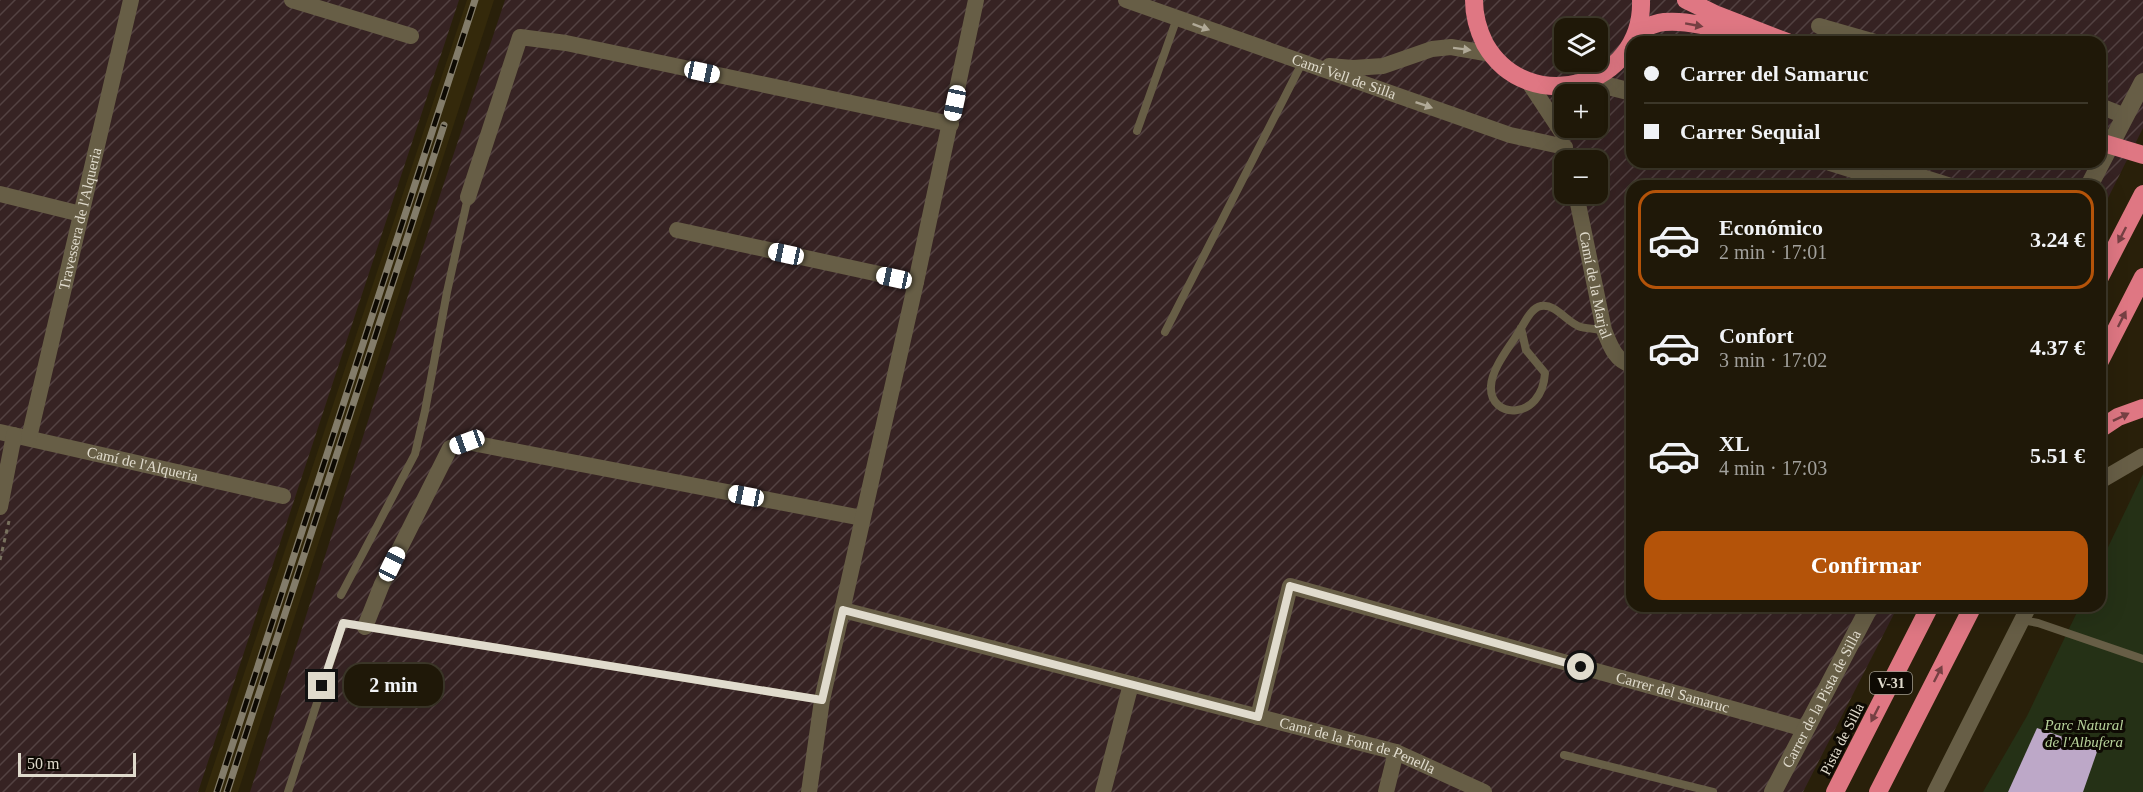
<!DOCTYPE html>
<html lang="es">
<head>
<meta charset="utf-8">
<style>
	body { margin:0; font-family:Georgia,serif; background:#272112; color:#f1f3f6; height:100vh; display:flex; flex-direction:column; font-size:22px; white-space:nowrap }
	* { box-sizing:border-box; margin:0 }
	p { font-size:20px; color:#a1a09c }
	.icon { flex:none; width:33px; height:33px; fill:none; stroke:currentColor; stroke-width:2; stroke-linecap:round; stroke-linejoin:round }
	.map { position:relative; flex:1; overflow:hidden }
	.panel { position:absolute; left:1626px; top:180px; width:480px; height:432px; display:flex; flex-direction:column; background:#1f1808; border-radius:18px; box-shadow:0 6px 24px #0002,0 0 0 2px #3c3729 }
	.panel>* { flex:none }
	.guide { position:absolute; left:1626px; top:36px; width:480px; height:132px; border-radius:18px; box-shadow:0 6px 24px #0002,0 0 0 2px #3c3729; display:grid; align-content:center; height:132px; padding:0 18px; background:#1f1808 }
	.tools { position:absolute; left:1554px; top:18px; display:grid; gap:12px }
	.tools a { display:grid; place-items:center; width:54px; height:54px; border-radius:12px; background:#1f1808; box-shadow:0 6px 24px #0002,0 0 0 2px #3c3729; font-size:30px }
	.scale { position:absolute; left:18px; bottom:15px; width:118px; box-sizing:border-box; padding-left:6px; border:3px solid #e0dbcd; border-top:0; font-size:16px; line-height:21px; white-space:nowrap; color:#e0dbcd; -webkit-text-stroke:4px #0e0a03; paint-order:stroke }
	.end { position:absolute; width:27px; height:27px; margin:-14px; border:8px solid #e0dbcd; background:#111; box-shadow:0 0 0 3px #111 }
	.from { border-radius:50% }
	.bubble { position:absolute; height:42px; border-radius:18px; background:#1f1808; box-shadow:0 6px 24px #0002,0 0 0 2px #3c3729; font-size:20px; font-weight:700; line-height:42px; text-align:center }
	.car { position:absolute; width:18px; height:36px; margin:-18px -9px; border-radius:8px; box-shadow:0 0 4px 2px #0007; background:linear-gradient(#fff 24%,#345 0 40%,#fff 0 76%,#345 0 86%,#fff 0) }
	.guide b { display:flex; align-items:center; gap:21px; height:57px; font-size:22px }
	.guide b+b { border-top:2px solid #3c3729 }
	.guide i { width:15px; height:15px; background:#f1f3f6 }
	ul { padding:10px 0 0; list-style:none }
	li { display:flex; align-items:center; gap:18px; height:99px; margin:0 12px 9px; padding:0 6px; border:3px solid transparent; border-radius:18px }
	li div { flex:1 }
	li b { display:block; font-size:22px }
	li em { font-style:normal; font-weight:700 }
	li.on { border-color:#b45309 }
	li>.icon { width:54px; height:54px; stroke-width:1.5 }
	.primary-button { display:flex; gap:12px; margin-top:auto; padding:12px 18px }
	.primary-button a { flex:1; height:69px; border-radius:18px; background:#b45309; color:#fff; font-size:24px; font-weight:700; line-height:69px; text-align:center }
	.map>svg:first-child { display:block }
	.industrial { fill:url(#industrial-furrows); fill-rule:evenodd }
	.built { fill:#34290b }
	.park { fill:#253116 }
	.building { fill:#bda8c8 }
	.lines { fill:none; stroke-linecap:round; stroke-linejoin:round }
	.path { stroke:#78715e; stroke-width:3; stroke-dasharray:4.5 4.5; stroke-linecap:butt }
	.lane { stroke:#675e46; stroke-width:8 }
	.street { stroke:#675e46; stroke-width:16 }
	.secondary { stroke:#675e46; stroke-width:18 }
	.highway { stroke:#df7783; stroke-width:18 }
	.rail-casing { stroke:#837c6a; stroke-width:7 }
	.rail { stroke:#0e0a03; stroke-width:4.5; stroke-dasharray:14; stroke-linecap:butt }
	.oneway { fill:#764043 }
	.oneway2 { fill:#b0a997 }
	.route { stroke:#e0dbcd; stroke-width:8 }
	.labels { text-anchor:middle; stroke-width:6; stroke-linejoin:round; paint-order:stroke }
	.shield { fill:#0e0a03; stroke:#a19c90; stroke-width:1.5 }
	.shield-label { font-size:14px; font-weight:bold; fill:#e0dbcd }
	.street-label { font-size:15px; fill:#e0dbcd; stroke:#0e0a03 }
	.park-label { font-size:15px; font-style:italic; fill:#b9d49c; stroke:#0e0a03 }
</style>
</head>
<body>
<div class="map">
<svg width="2143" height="792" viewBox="0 0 2143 792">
	<defs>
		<pattern id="industrial-furrows" width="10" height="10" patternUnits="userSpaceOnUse" patternTransform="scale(1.5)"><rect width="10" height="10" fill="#362323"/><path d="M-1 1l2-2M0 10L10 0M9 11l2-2" fill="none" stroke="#534242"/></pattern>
	</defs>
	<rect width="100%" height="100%" fill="#29200a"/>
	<!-- industrial -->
	<path class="industrial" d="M0,0H459L198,792H0Z
		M505,0H2143V128L2100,214V186H1632V606H1898L1803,792H250L437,204ZM1564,28H1598V62H1564ZM1632,42H2100V162H1632ZM1564,94H1598V128H1564ZM1564,160H1598V194H1564Z"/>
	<!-- built -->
	<path class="built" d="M467,0H494L238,792H205Z"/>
	<!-- park -->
	<path class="park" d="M2143,474V792H1983L2027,716L2080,606H2100V564Z"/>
	<!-- building -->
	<path class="building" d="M2037,728L2098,749L2083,792H2008Z"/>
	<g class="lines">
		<!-- path -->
		<path class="path" d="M0,560L9,521"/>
		<!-- lane -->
		<path class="lane" d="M1137,131L1177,18
			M1521,328L1526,350L1545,373C1542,421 1489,420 1491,386C1492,368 1509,348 1518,333C1524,325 1530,308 1541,306C1556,303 1568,324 1581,327C1588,329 1597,329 1604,330
			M1165,332L1302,63
			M341,595L415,454L425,411L447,292L468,197
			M2022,620L2038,623L2143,659
			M1564,755L1713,792
			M288,792L343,623L822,700"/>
		<!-- street -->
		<g class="street">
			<path d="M292,0L411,36"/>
			<path id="s1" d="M1126,0L1510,135L1565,147"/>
			<path d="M1819,26L1875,42"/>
			<path d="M1329,66L1353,68L1383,66L1432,49L1451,47L1491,54"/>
			<path d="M1528,81L1561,131L1564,120"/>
			<path d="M2100,106L2125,116"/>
			<path d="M0,194L81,214"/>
			<path id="s2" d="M1576,194L1604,330C1610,345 1615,361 1632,365"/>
			<path d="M468,197L520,37L566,43L951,124"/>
			<path d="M677,230L916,282"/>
			<path id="s3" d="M0,432L283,496"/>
			<path id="s4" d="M29,438L131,0"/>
			<path d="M2100,481L2143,456"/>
			<path d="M0,507L14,435"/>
			<path id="s5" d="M843,610L1396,752L1484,792"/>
			<path d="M365,627L382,584L450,448L467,442L862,518"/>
			<path id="s6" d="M1258,717L1290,586L1805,729"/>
			<path d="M809,792L822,700L916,282L976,0"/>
			<path d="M1103,792L1131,684"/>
			<path d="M1386,792L1396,752"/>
			<path d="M1935,792L2029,606"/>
		</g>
		<!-- secondary -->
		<g class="secondary">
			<path d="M1588,81L1632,92"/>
			<path d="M1830,162L1906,186"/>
			<path d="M1887,167L1948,186"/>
			<path d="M2089,186L2143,82"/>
			<path id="s7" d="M1773,792L1870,606"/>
		</g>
		<!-- highway -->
		<path class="highway" d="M1474,0C1474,16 1478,30 1485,44C1528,119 1644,87 1641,0
			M1686,0L1717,15L1787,42
			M1637,31C1646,27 1655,23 1664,22C1696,19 1736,35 1767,42
			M2100,142L2143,155
			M2100,277L2143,194
			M2100,361L2143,277
			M2100,429L2118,417L2143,408
			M1835,792L1930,606
			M1878,792L1973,606"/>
		<!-- rail casing -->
		<g class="rail-casing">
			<path id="rail" d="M217,792L475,0
				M227,792L444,125"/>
		</g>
		<!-- rail -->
		<use href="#rail" class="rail"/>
	</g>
	<!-- one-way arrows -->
	<defs><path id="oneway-solid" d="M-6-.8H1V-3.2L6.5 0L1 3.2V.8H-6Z" transform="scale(1.5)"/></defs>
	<g class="oneway">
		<use href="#oneway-solid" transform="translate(1694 25) rotate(10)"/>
		<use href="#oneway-solid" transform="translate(2122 235) rotate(117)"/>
		<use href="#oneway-solid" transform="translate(2122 319) rotate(-63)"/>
		<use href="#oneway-solid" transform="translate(2121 417) rotate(-26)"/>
		<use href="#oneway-solid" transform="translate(1938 674) rotate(-63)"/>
		<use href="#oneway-solid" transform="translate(1875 714) rotate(117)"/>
	</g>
	<g class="oneway2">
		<use href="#oneway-solid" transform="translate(1201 27) rotate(20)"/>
		<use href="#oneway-solid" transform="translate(1462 49) rotate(7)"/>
		<use href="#oneway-solid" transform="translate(1424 105) rotate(19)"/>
	</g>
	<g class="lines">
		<!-- route -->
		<path class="route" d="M322,686L343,623L822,700L843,610L1258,717L1290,586L1581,667"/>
	</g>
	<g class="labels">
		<!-- shield labels -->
		<rect class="shield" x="1870" y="672" width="42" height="22" rx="4.5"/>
		<g class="shield-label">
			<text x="1891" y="688">V-31</text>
		</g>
		<!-- street labels -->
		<g class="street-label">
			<text dy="5" stroke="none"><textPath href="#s1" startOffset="231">Camí Vell de Silla</textPath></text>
			<text dy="5" stroke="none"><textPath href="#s4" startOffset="225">Travessera de l'Alqueria</textPath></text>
			<text dy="5" stroke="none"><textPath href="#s2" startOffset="93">Camí de la Marjal</textPath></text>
			<text dy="5" stroke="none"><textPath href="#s3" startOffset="146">Camí de l'Alqueria</textPath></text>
			<text dy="5" stroke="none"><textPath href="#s6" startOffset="532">Carrer del Samaruc</textPath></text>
			<text dy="5" stroke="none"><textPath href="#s7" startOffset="105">Carrer de la Pista de Silla</textPath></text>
			<text transform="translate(1842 739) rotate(-63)" y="5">Pista de Silla</text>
			<text dy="5" stroke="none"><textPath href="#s5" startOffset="532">Camí de la Font de Penella</textPath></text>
		</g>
		<!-- park labels -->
		<g class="park-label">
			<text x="2084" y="730">Parc Natural<tspan x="2084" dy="17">de l'Albufera</tspan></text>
		</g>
	</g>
</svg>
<div class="tools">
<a><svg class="icon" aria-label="layers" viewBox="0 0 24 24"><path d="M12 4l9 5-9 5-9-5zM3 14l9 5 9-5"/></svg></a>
<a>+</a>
<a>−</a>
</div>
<div class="scale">50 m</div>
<i class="end from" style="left:1581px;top:667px"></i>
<i class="end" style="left:322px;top:686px"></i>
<div class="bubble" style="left:344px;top:664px;width:99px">2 min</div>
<i class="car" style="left:702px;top:72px;rotate:102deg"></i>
<i class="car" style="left:955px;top:103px;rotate:192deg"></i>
<i class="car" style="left:786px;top:254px;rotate:282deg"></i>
<i class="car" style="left:894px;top:278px;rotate:282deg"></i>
<i class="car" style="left:467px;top:442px;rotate:250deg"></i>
<i class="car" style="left:746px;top:496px;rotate:281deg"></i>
<i class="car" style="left:392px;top:564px;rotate:26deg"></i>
<div class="guide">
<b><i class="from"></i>Carrer del Samaruc</b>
<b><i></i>Carrer Sequial</b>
</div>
<section class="panel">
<ul>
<li class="on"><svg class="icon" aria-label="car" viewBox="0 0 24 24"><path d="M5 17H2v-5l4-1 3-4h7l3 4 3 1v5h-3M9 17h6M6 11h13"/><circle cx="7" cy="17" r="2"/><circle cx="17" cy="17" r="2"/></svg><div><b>Económico</b><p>2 min · 17:01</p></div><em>3.24 €</em></li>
<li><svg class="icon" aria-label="car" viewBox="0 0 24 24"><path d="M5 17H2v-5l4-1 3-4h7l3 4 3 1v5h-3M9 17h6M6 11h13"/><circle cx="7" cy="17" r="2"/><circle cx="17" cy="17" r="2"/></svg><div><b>Confort</b><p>3 min · 17:02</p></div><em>4.37 €</em></li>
<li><svg class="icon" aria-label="car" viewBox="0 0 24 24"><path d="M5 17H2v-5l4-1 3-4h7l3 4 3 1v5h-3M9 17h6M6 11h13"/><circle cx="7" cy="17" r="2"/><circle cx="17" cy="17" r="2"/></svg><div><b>XL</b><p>4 min · 17:03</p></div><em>5.51 €</em></li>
</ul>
<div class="primary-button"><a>Confirmar</a></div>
</section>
</div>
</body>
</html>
